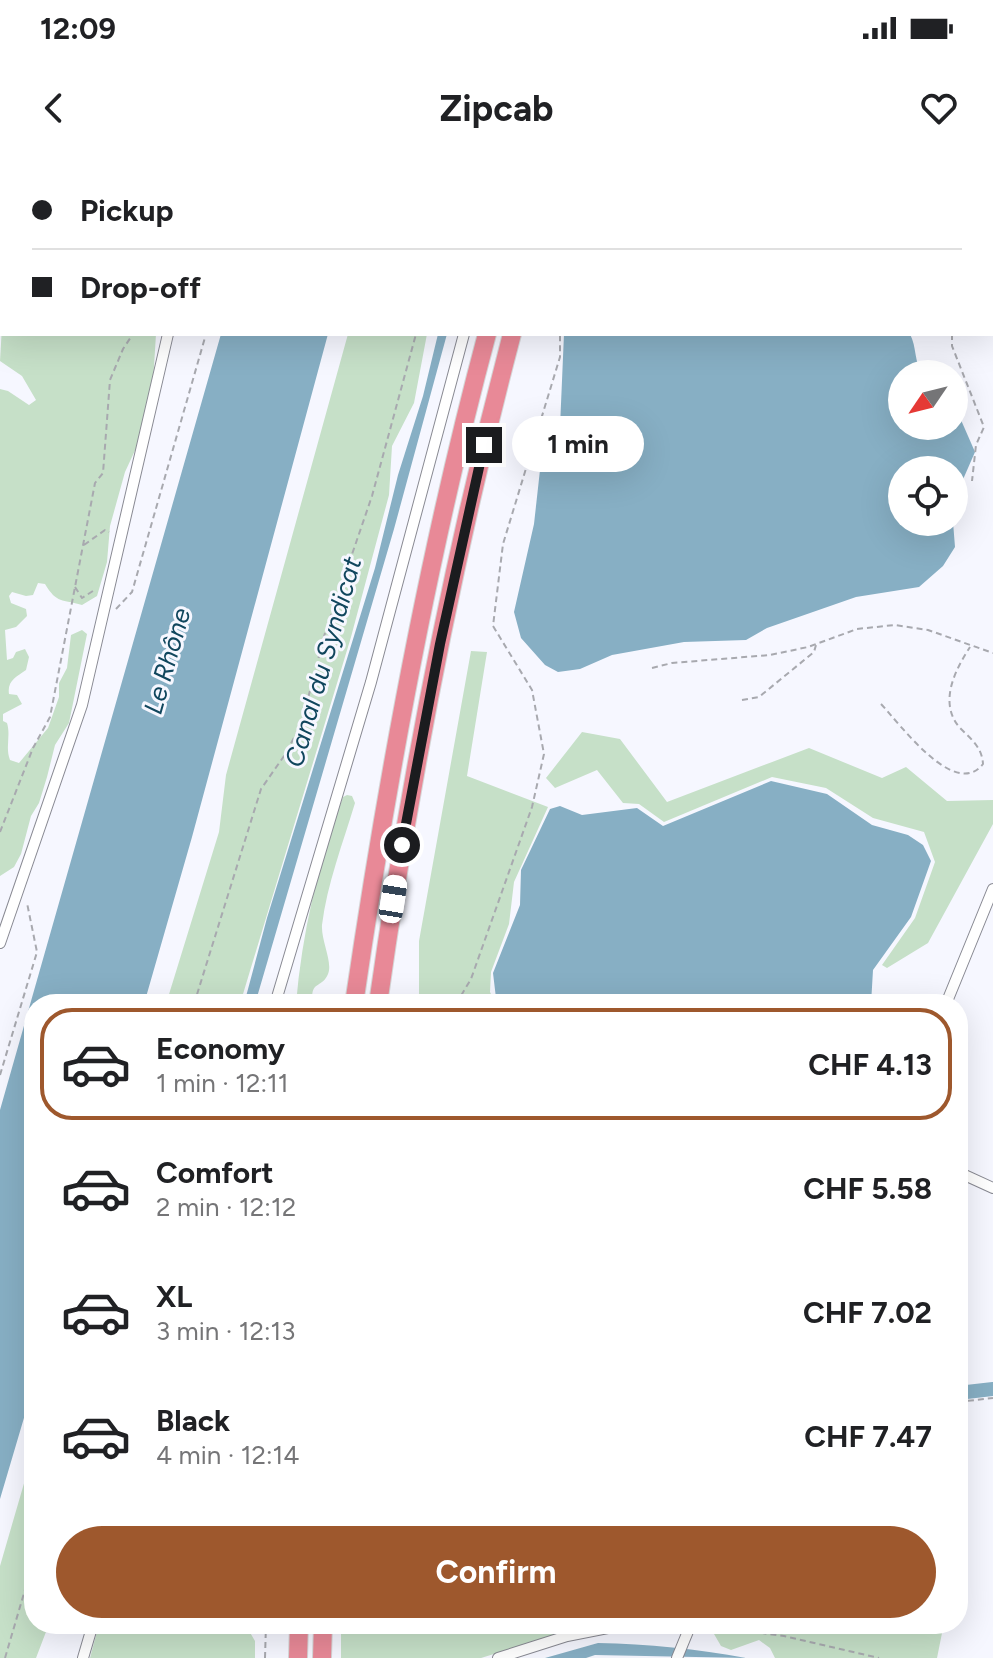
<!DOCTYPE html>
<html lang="en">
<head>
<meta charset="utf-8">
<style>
	body { margin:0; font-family:Figtree,sans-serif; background:#f6f6f6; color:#202124; height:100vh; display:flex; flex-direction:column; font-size:30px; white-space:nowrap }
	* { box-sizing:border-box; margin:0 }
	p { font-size:26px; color:#757577 }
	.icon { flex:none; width:44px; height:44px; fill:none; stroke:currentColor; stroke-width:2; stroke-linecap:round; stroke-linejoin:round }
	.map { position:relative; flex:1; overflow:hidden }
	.drawer { position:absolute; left:24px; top:834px; width:944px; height:640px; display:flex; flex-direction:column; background:#fff; border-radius:32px; box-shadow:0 8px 32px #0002 }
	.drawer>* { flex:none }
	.top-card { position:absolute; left:0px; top:0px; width:994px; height:176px; box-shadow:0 8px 32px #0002; display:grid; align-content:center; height:176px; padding:0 32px; background:#fff }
	.needle { width:52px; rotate:235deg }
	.fabs { position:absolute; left:888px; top:200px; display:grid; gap:16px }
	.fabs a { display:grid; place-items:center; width:80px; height:80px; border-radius:50%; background:#fff; box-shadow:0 8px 32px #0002; font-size:40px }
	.end { position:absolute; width:36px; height:36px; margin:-18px; border:10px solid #1b1c1f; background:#fff; box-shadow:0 0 0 4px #fff }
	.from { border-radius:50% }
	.bubble { position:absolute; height:56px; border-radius:28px; background:#fff; box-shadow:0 8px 32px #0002; font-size:26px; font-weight:700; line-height:56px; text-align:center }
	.car { position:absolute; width:24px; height:48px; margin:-24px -12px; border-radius:10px; box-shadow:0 0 6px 2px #0007; background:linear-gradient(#fff 24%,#345 0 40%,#fff 0 76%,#345 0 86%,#fff 0) }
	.top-card b { display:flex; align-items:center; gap:28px; height:76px; font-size:30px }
	.top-card b+b { border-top:2px solid #e0e0e0 }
	.top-card i { width:20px; height:20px; background:#202124 }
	ul { padding:14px 0 0; list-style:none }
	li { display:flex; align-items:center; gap:24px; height:112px; margin:0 16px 12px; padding:0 16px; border:4px solid transparent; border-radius:32px }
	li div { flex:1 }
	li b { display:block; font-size:30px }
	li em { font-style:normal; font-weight:700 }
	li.selected { border-color:#9e582d }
	li>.icon { width:72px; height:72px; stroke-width:1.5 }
	.cta { display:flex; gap:16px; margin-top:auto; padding:16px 32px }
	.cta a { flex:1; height:92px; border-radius:48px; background:#9e582d; color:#fff; font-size:32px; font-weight:700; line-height:92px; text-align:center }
	.status { display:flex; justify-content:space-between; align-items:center; height:56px; padding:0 40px; background:#fff; direction:ltr }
	.status svg { height:22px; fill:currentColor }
	header { display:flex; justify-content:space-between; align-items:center; height:104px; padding:0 32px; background:#fff; font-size:36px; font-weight:700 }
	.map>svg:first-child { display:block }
	.green { fill:#c6e0c8 }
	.water { fill:#87afc4 }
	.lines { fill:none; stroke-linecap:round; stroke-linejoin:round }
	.canal { stroke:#87afc4; stroke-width:14 }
	.street-casing { stroke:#898a93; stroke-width:12 }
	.highway-casing { stroke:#d6d6d7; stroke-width:20 }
	.path { stroke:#a8a9af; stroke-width:2; stroke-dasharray:6 4; stroke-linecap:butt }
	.street { stroke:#fff; stroke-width:10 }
	.highway { stroke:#e88997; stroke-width:18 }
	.route { stroke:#1b1c1f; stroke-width:10 }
	.labels { text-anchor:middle; stroke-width:6; stroke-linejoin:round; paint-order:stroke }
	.water-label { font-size:26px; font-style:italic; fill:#10465d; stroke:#f6f7ff }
</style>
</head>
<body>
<div class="status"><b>12:09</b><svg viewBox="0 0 49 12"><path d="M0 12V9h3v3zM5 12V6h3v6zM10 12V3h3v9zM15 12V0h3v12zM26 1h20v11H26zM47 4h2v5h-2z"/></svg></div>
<header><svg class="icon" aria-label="back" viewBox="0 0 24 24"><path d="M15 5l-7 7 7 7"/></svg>Zipcab<svg class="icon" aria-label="heart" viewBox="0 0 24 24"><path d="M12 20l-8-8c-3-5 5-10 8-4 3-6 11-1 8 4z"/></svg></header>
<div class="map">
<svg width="993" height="1498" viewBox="0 0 993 1498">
	<rect width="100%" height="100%" fill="#f6f7ff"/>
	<!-- green -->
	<path class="green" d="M2,166V174H156L152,239L138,284L125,312L110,366L107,402L97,436L82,445C62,439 57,444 45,424L38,423L33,435L26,436L12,432L9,436L11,443L26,449L27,456L16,467L5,470L7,500L13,498L16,492L25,489L29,497L26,510C16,517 7,521 9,534L17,535L22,544L3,554V561L7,563C11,576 5,587 10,600L19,603L48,568L59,537V523L67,508L71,475L82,470L87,474L69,563L55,585L47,617L39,643L31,656L21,694L14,707L0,716V229L8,231L29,245L36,240L22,216L0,201Z
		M348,174H427L414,243L392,286L389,335L351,477L240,844H166L219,672L226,615Z
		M471,491L487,492L467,616L548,647L514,722L509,764L491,812L490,832L496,844H419V781Z
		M582,572L620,579L667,642L809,588L882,618L906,607L947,641L993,640V664L928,783L887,808L882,805L915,758L935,702L924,672L873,658L826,628L772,617L664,662L639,644L623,643L597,610L555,628L546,618Z
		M347,635L352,636L355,643C343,683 327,724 322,765C321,781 333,802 328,814C322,829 309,820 313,844H296C302,773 318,704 343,637Z
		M34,1289V1464H49L36,1498H0V1406Z
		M99,1464H245L255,1481V1498H90Z
		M341,1464H585V1466L481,1498H341Z
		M716,1464H939L943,1468L937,1498H775L770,1488L759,1480L731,1490L721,1486L714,1474Z"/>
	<!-- water -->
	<path class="water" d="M221,174H328L192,677L144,844H34V1224L0,1339V950Z
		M438,174H447L394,369L255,844H244L267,758L375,408L398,315L423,236Z
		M564,174H910C917,188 914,201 922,214H902V266H954V244L975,292L954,340V310H902V362H953L955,387L943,406L919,427L856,437L767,468L746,480L684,482L612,495L580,509L558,512L545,505L521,478L514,452L534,364L541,301L560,267Z
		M771,621L827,634L872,665L908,675L923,685L931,701L911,757L873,810L871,844H500L496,838L493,813L520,745L521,710L550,649L560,646L582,655L637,648L663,666Z
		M598,1483C648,1484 697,1489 746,1498L595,1495L586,1498H545Z"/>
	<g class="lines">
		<!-- canal -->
		<path class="canal" d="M958,1233L993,1229"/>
		<!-- street casing -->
		<g class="street-casing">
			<path id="street" d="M212,2L213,0
				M510,2V0
				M0,783L82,545L168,174
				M275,844L371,522L464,174
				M946,844L993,729
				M958,1012L993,1028
				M83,1498L93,1464
				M498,1498L567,1476L628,1464
				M677,1498L691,1464"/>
		</g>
		<!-- highway casing -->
		<g class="highway-casing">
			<path id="highway" d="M535,2V0
				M559,2L560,0
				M354,844C387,619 428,394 487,174
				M378,844C410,618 454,394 512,174
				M298,1498L299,1464
				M322,1498L323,1464"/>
		</g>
		<!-- path -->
		<path class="path" d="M189,0V2
			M436,0V2
			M773,0L776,2
			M254,2V0
			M617,2L618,0
			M952,174V186L984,267L976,285L972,321
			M84,385L105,370L109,372
			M75,427L82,438L96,429
			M116,449L132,432L206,174
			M652,508L672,503L770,495L808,487L857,469L895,465L928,470L993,493
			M742,540L759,537L814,492L816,485
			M881,544C900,564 955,640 983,604C982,587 971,579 960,568C938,543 955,510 970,487
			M0,672L33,588L50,557L95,323L103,313L110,220L123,189L133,174
			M194,844L261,629L284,596L301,565L325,473L372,336L416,174
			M456,844L471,819L532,647L544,594L532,530L493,466L503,384L560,197V174
			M0,915L37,792L27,743
			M958,1242L993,1238
			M701,1465L784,1476L879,1498
			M5,1498L34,1399
			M265,1498L266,1464"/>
		<!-- street -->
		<use href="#street" class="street"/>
		<!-- highway -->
		<use href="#highway" class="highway"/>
	</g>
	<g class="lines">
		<!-- route -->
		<path class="route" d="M402,685L440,484L484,285"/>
	</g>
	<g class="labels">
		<!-- water labels -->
		<g class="water-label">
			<text transform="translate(167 501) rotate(-74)" y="9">Le Rhône</text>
			<text transform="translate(323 502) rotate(-74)" y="9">Canal du Syndicat</text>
		</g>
	</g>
</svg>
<div class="fabs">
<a><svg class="needle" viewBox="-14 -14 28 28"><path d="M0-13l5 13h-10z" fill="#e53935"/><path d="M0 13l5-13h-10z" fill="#757577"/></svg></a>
<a><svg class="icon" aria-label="locate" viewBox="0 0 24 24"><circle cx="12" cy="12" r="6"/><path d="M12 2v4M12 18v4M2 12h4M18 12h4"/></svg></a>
</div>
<i class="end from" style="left:402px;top:685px"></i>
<i class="end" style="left:484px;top:285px"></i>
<div class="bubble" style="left:512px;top:256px;width:132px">1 min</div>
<i class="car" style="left:393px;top:739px;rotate:9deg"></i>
<div class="top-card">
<b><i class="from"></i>Pickup</b>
<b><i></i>Drop-off</b>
</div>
<section class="drawer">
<ul>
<li class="selected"><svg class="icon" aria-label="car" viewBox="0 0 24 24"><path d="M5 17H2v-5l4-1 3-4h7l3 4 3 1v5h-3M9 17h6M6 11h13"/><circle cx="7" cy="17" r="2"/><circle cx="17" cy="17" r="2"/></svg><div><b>Economy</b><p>1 min · 12:11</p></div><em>CHF 4.13</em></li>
<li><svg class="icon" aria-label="car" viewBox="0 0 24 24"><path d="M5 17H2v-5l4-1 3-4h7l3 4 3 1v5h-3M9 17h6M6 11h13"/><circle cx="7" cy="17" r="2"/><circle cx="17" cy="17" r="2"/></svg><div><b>Comfort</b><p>2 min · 12:12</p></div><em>CHF 5.58</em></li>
<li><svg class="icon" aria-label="car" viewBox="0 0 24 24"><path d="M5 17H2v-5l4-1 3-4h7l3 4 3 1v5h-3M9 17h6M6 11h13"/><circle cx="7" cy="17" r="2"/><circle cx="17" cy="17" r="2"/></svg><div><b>XL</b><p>3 min · 12:13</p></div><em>CHF 7.02</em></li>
<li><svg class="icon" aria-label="car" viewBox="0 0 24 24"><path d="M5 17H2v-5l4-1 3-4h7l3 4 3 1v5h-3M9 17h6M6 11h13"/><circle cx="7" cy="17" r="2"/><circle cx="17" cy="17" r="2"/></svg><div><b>Black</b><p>4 min · 12:14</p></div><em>CHF 7.47</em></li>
</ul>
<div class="cta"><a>Confirm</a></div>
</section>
</div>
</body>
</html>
